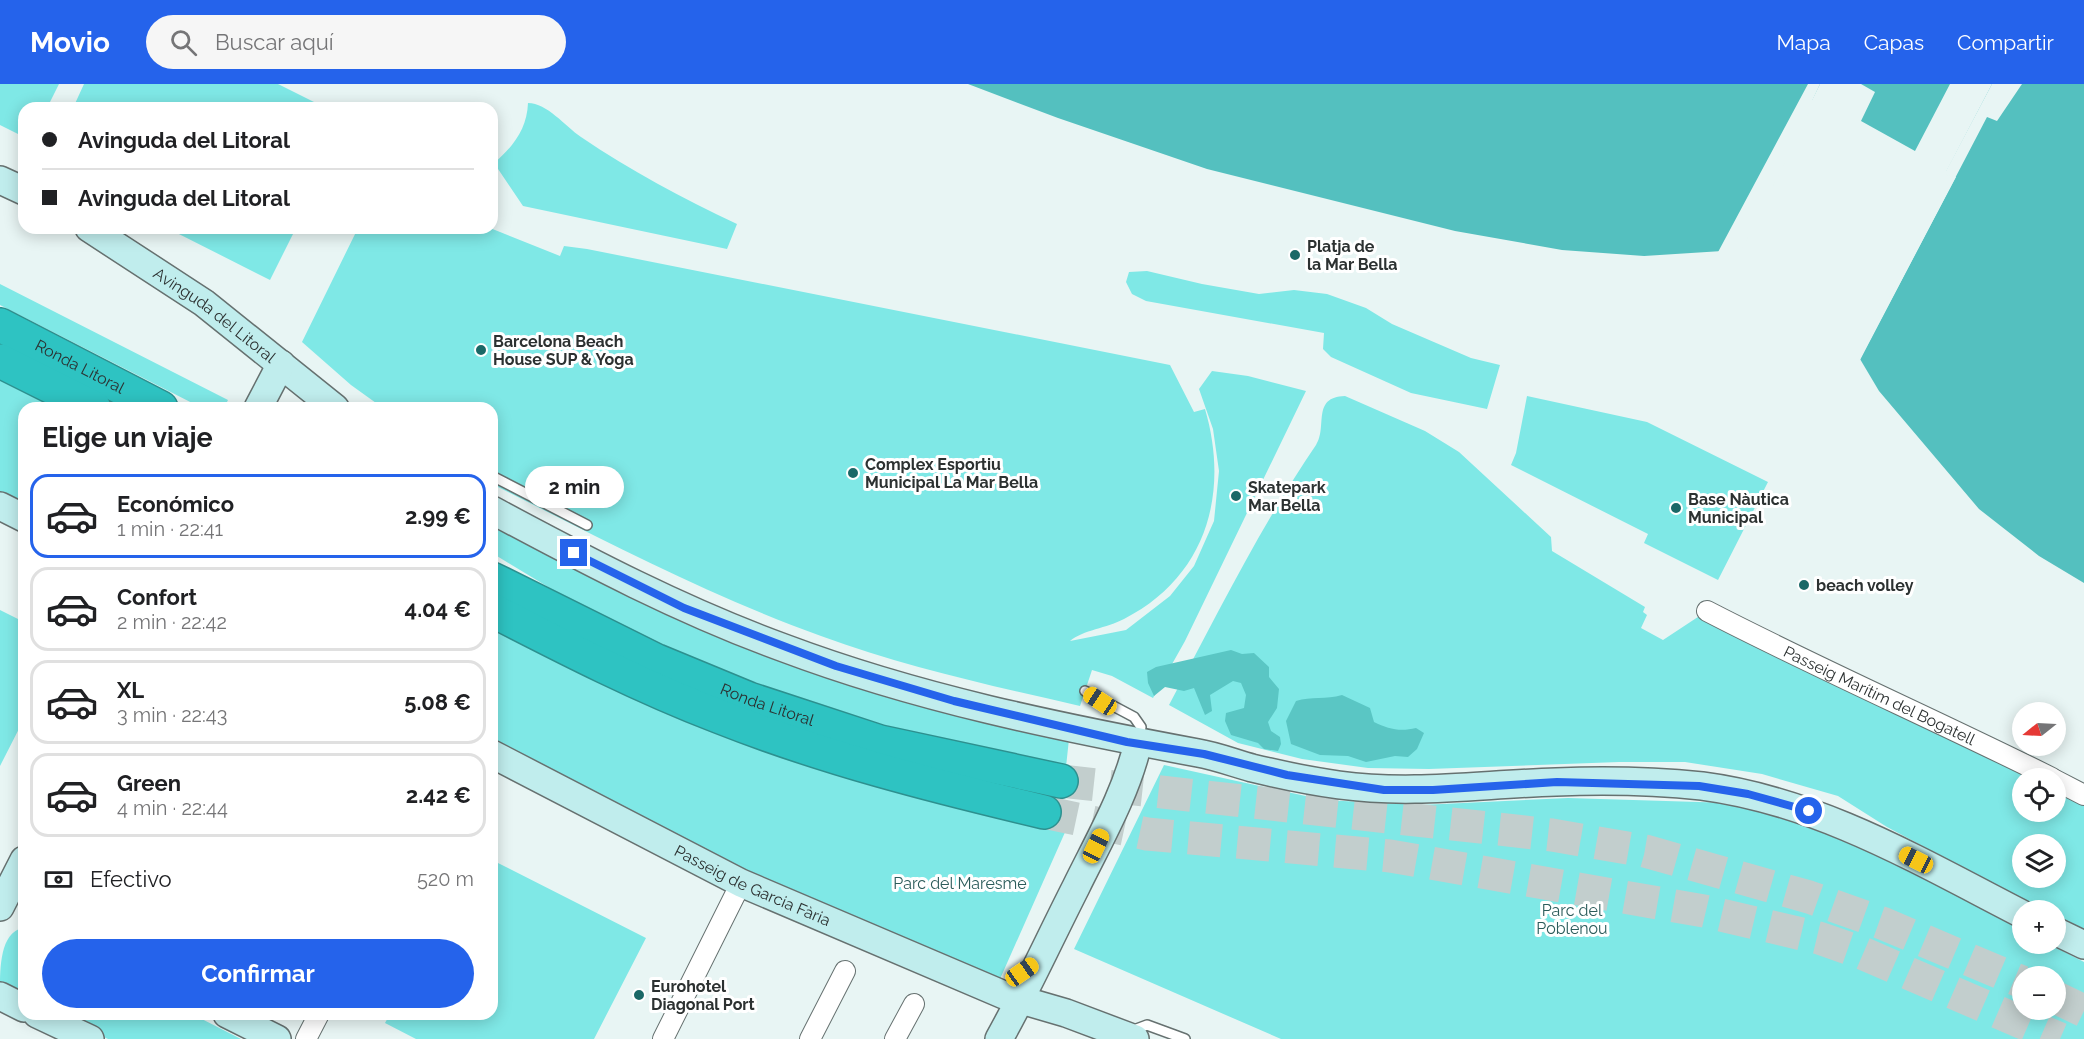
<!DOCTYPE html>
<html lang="es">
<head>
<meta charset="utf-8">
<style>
	body { margin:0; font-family:Raleway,sans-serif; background:#f6f6f6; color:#202124; height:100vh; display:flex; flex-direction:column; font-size:22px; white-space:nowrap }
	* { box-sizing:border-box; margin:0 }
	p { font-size:20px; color:#757577 }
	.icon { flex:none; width:33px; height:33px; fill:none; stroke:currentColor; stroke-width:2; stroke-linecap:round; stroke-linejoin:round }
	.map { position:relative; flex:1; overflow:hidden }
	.side { position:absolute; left:18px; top:318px; width:480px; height:618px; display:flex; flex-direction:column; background:#fff; border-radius:18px; box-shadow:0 3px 15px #0003 }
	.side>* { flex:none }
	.guide { position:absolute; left:18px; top:18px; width:480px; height:132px; border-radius:18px; box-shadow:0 3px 15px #0003; display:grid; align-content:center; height:132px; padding:0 24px; background:#fff }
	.needle { width:39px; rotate:252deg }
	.controls { position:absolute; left:2012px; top:618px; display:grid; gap:12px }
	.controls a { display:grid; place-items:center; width:54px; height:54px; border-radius:50%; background:#fff; box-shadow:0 3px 15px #0003; font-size:30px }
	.end { position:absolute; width:27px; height:27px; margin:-14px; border:8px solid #2563eb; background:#fff; box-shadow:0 0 0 3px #fff }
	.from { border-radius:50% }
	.bubble { position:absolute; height:42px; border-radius:21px; background:#fff; box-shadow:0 3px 15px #0003; font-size:20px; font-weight:700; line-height:42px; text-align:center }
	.car { position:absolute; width:18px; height:36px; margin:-18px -9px; border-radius:8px; box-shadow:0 0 4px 2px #0007; background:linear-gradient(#f5c518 24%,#345 0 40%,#f5c518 0 76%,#345 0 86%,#f5c518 0) }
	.guide b { display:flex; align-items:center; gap:21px; height:57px; font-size:22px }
	.guide b+b { border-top:2px solid #e0e0e0 }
	.guide i { width:15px; height:15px; background:#202124 }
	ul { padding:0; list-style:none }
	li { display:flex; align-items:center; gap:18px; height:84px; margin:0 12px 9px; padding:0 12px; border:3px solid #e0e0e0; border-radius:18px }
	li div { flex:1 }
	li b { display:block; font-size:22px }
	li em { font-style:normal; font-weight:700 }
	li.on { border-color:#2563eb }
	li>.icon { width:54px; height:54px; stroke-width:1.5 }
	h2 { padding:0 24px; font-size:27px; line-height:72px }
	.pay { display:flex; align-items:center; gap:15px; height:66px; padding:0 24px; font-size:22px }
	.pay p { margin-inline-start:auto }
	.cta { display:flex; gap:12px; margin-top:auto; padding:12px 24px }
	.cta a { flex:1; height:69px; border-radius:36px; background:#2563eb; color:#fff; font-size:24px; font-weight:700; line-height:69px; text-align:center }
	header { display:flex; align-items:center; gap:36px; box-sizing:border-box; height:84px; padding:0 30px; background:#2563eb; color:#fff }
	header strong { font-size:28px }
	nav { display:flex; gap:33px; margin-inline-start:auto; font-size:21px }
	.search { width:420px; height:54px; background:#f6f6f6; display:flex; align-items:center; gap:15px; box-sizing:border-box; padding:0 21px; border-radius:33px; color:#757577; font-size:22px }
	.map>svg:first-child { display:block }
	.green { fill:#7fe8e6; fill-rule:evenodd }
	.forest { fill:#5ac6c4 }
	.water { fill:#54c0bf }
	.pier { fill:#e8f5f4 }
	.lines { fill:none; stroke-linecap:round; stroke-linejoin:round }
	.highway-tunnel { stroke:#c2cecd; stroke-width:33; stroke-dasharray:33 16; stroke-linecap:butt }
	.lane-casing { stroke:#667170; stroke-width:12 }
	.street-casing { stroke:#667170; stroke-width:22 }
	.secondary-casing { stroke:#667170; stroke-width:30 }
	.highway-casing { stroke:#2d908f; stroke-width:36 }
	.lane { stroke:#fff; stroke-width:9 }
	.street { stroke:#fff; stroke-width:20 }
	.secondary { stroke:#c0eded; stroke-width:27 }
	.highway { stroke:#2ec3c2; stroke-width:33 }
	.route { stroke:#2563eb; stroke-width:8 }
	.poi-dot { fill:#1a6867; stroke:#fff; stroke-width:2 }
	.labels { text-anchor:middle; stroke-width:6; stroke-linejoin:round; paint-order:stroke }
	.poi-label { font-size:16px; font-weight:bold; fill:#2c3131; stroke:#fff; text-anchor:start }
	.street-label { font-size:16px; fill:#2c3131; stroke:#fff }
	.park-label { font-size:16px; fill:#2c5c5b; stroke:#fff }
</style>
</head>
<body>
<header>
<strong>Movio</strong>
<div class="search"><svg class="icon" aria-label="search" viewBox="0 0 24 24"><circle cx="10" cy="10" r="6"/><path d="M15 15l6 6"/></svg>Buscar aquí</div>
<nav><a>Mapa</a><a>Capas</a><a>Compartir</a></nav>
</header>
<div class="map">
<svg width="2084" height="955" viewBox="0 0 2084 955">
	<rect width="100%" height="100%" fill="#e8f5f4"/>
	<!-- green -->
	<path class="green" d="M0,0H59L47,24H24V53L0,41Z
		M84,0H278L326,24H73Z
		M528,19C547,19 565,42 581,53C631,87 682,114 737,140L727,165L523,122L494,79C513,63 527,45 528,19Z
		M167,144H296L270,196Z
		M358,144H490L560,172L564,162L587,165L1170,281L1194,328L1205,325C1230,410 1206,493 1124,535C1107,544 1083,546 1070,557L1126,546L1170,512L1194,482L1214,437L1219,387L1213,345L1199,305L1212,287L1248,292L1306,307L1185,557L1153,614L1112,592L1092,586L1080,622C993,602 905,583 821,552C707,511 600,454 492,400V324H383L351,301L302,258Z
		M1147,187L1202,200L1259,210L1294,206L1327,210L1366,224L1392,240L1471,274L1500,281L1487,325L1411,309L1331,273L1323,265L1324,249L1146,217L1132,210L1126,198L1129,188Z
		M0,200L228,316L224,324H202L0,221Z
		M0,293L61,324H24V421L0,409Z
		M1345,312L1425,347L1459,368L1551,453L1552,467L1645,523L1643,528L1647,531L1641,544L1663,556L1707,527L2046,694H2022V728H2055V699L2084,713V848L2055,833V826H2043L1887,743L1838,712L1762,690L1685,678H1619L1429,685L1368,684L1302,675L1238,659L1169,621C1216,533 1260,443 1316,361C1328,343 1311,313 1345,312ZM2022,760H2055V794H2022Z
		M1527,312L1647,338L1768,398L1718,496L1644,459L1648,450L1511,381L1516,369Z
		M492,439L632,511L1069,655L1066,683L845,632L760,606L578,521L492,469Z
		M0,526L24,538V635L0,682Z
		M492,542L934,717L1066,746L1000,895L749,789L492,659Z
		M1164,681L1324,716L1421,721L1568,714L1731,719L1843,753L2022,845V860H2049L2084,878V955H1281L1074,865ZM2022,892H2055V926H2022Z
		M492,776L646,854L594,955H416L385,939L390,930H492Z
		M23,844L24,845V916L0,905C0,885 0,848 23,844Z
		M54,930H192L241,955H108Z"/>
	<!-- forest -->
	<path class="forest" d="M1231,566L1242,570L1254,569L1269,583V593L1279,605L1277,624L1268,638L1271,647L1280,653L1281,660L1278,667L1264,665L1258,659L1231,651L1225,637L1226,629L1244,624L1246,611L1241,599L1233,597L1210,611L1212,627L1205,631L1194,604L1184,607L1165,603L1154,612L1148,599L1147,588L1156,583Z
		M1342,611L1370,624L1374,638C1388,645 1400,648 1416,644L1424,649L1417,665L1408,673L1395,672L1366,678L1348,672L1320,671L1291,660L1286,637L1296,617C1311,612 1326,616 1342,611Z"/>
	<!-- water -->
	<path class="water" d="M968,0H1820L1738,166L1644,172L1562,166L1455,147L1207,85L1058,34Z
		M1950,0L1915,67L1861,37L1875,8L1861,0Z
		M1992,0H2084V499L2039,472L1979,425L1879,307L1860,275L1956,93L1946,88Z"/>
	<!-- pier -->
	<path class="pier" d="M1808,0H1820L1812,17L1814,19L1741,167L1717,170Z
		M1992,0H2022L1997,37L1987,33L1859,278L1858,273L1953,93L1944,90L1943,86L1946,87Z"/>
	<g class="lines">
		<!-- highway-tunnel -->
		<path class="highway-tunnel" d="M1061,697L1552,751L1645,767L1809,813L1882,839L2022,898
			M1044,728L1147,750L1390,772L1704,827L1819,854L1862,869L2060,955
			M2055,913L2084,927"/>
		<!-- lane casing -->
		<g class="lane-casing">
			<path id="lane" d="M492,392L587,441
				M1085,607L1134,633L1141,643L1139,654
				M1131,947L1147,941L1185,955"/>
		</g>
		<!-- street casing -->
		<g class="street-casing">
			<g id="street">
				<path id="s1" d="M1707,527C1821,586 1938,637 2052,694"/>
				<path d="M2055,696L2084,711"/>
				<path d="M306,955L319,930"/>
				<path d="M663,955L741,799"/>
				<path d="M810,955L845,887"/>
				<path d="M895,955L914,920"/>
			</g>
		</g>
		<!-- secondary casing -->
		<g class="secondary-casing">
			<g id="secondary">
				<path d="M0,96L24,107"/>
				<path id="s2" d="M89,144L204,219L335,324"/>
				<path d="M258,324L281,280"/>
				<path d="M0,422L24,434"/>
				<path d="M492,426C587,477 682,527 784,564C917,614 1058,643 1198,669C1216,672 1234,679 1252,684C1281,691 1310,697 1339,701C1412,711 1483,700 1556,698C1604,696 1654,697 1702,702C1818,717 1919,777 2022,830"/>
				<path id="s3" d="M492,670L741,799L1004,911L1066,929L1135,955"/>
				<path d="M0,823L24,776"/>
				<path d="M2055,847L2084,861"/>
				<path d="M0,912L24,924"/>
				<path d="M37,930L90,955"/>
				<path d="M227,930L277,955"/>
				<path d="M999,955C1027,905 1050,854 1076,803C1099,756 1126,710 1138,659"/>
			</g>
		</g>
		<!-- highway casing -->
		<g class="highway-casing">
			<g id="highway">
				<path id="s4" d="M0,241L161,324"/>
				<path d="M0,277L94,324"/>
				<path id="s5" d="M492,495L657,577L749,615L880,658L1061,697"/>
				<path d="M492,526C566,564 640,602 718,632C824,674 934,702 1044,728"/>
			</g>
		</g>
		<!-- lane -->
		<use href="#lane" class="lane"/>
		<!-- street -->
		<use href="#street" class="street"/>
		<!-- secondary -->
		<use href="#secondary" class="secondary"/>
		<!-- highway -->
		<use href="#highway" class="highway"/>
	</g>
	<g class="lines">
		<!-- route -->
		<path class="route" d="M574,469L684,524L836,582L954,617L1127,658L1204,670L1287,691L1384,706H1433L1557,698L1699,702L1748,710L1809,727"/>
	</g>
	<!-- markers -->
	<g class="poi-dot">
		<circle cx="1295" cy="171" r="6"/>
		<circle cx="481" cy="266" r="6"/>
		<circle cx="853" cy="389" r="6"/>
		<circle cx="1236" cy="412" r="6"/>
		<circle cx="1676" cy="424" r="6"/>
		<circle cx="1804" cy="501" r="6"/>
		<circle cx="639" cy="911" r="6"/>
	</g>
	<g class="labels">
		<!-- poi labels -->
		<g class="poi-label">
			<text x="1307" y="168">Platja de<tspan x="1307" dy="18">la Mar Bella</tspan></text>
			<text x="493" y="263">Barcelona Beach<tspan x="493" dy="18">House SUP &amp; Yoga</tspan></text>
			<text x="865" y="386">Complex Esportiu<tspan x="865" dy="18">Municipal La Mar Bella</tspan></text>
			<text x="1248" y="409">Skatepark<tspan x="1248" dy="18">Mar Bella</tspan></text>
			<text x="1688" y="421">Base Nàutica<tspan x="1688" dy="18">Municipal</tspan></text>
			<text x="1816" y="507">beach volley</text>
			<text x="651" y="908">Eurohotel<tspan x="651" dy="18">Diagonal Port</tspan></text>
		</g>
		<!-- street labels -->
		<g class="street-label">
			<text dy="6" stroke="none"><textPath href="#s2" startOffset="153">Avinguda del Litoral</textPath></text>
			<text dy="6" stroke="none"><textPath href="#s4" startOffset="90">Ronda Litoral</textPath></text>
			<text dy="6" stroke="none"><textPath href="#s1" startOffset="192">Passeig Marítim del Bogatell</textPath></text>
			<text dy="6" stroke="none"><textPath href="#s5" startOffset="303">Ronda Litoral</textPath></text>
			<text dy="6" stroke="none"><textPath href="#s3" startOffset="292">Passeig de Garcia Fària</textPath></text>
		</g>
		<!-- park labels -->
		<g class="park-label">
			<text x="960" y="805">Parc del Maresme</text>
			<text x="1572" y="832">Parc del<tspan x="1572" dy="18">Poblenou</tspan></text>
		</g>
	</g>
</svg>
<div class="controls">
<a><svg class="needle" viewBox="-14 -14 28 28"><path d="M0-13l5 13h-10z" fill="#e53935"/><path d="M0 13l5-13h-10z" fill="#757577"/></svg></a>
<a><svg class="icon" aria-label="locate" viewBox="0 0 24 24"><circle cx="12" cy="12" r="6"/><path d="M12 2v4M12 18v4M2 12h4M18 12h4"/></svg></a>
<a><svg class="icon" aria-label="layers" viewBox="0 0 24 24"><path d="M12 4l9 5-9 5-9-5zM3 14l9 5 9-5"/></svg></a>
<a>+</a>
<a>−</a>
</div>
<i class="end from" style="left:1809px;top:727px"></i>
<i class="end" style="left:574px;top:469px"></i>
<div class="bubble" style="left:525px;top:382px;width:99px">2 min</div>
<i class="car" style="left:1100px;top:617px;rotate:303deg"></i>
<i class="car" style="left:1096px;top:762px;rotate:26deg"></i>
<i class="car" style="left:1916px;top:776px;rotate:297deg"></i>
<i class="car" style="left:1022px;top:888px;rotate:55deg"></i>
<div class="guide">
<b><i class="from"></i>Avinguda del Litoral</b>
<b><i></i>Avinguda del Litoral</b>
</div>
<section class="side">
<h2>Elige un viaje</h2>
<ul>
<li class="on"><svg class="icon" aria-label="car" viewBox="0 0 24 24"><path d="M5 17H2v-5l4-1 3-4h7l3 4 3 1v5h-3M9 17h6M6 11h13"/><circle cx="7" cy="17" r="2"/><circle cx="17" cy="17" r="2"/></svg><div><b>Económico</b><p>1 min · 22:41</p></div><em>2.99 €</em></li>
<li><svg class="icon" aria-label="car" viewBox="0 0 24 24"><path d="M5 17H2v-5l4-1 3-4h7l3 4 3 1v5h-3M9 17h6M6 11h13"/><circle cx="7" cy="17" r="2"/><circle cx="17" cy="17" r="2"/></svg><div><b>Confort</b><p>2 min · 22:42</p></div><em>4.04 €</em></li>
<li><svg class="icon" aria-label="car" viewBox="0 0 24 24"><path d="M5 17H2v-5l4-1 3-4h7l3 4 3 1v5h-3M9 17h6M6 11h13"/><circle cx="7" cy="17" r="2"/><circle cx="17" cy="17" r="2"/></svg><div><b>XL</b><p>3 min · 22:43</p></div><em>5.08 €</em></li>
<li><svg class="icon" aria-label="car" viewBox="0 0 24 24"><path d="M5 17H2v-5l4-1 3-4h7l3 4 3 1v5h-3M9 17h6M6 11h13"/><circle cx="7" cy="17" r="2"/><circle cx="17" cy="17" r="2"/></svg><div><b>Green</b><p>4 min · 22:44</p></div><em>2.42 €</em></li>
</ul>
<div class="pay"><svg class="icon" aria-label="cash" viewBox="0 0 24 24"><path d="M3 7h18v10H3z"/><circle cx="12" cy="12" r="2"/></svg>Efectivo<p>520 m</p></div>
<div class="cta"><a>Confirmar</a></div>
</section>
</div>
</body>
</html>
